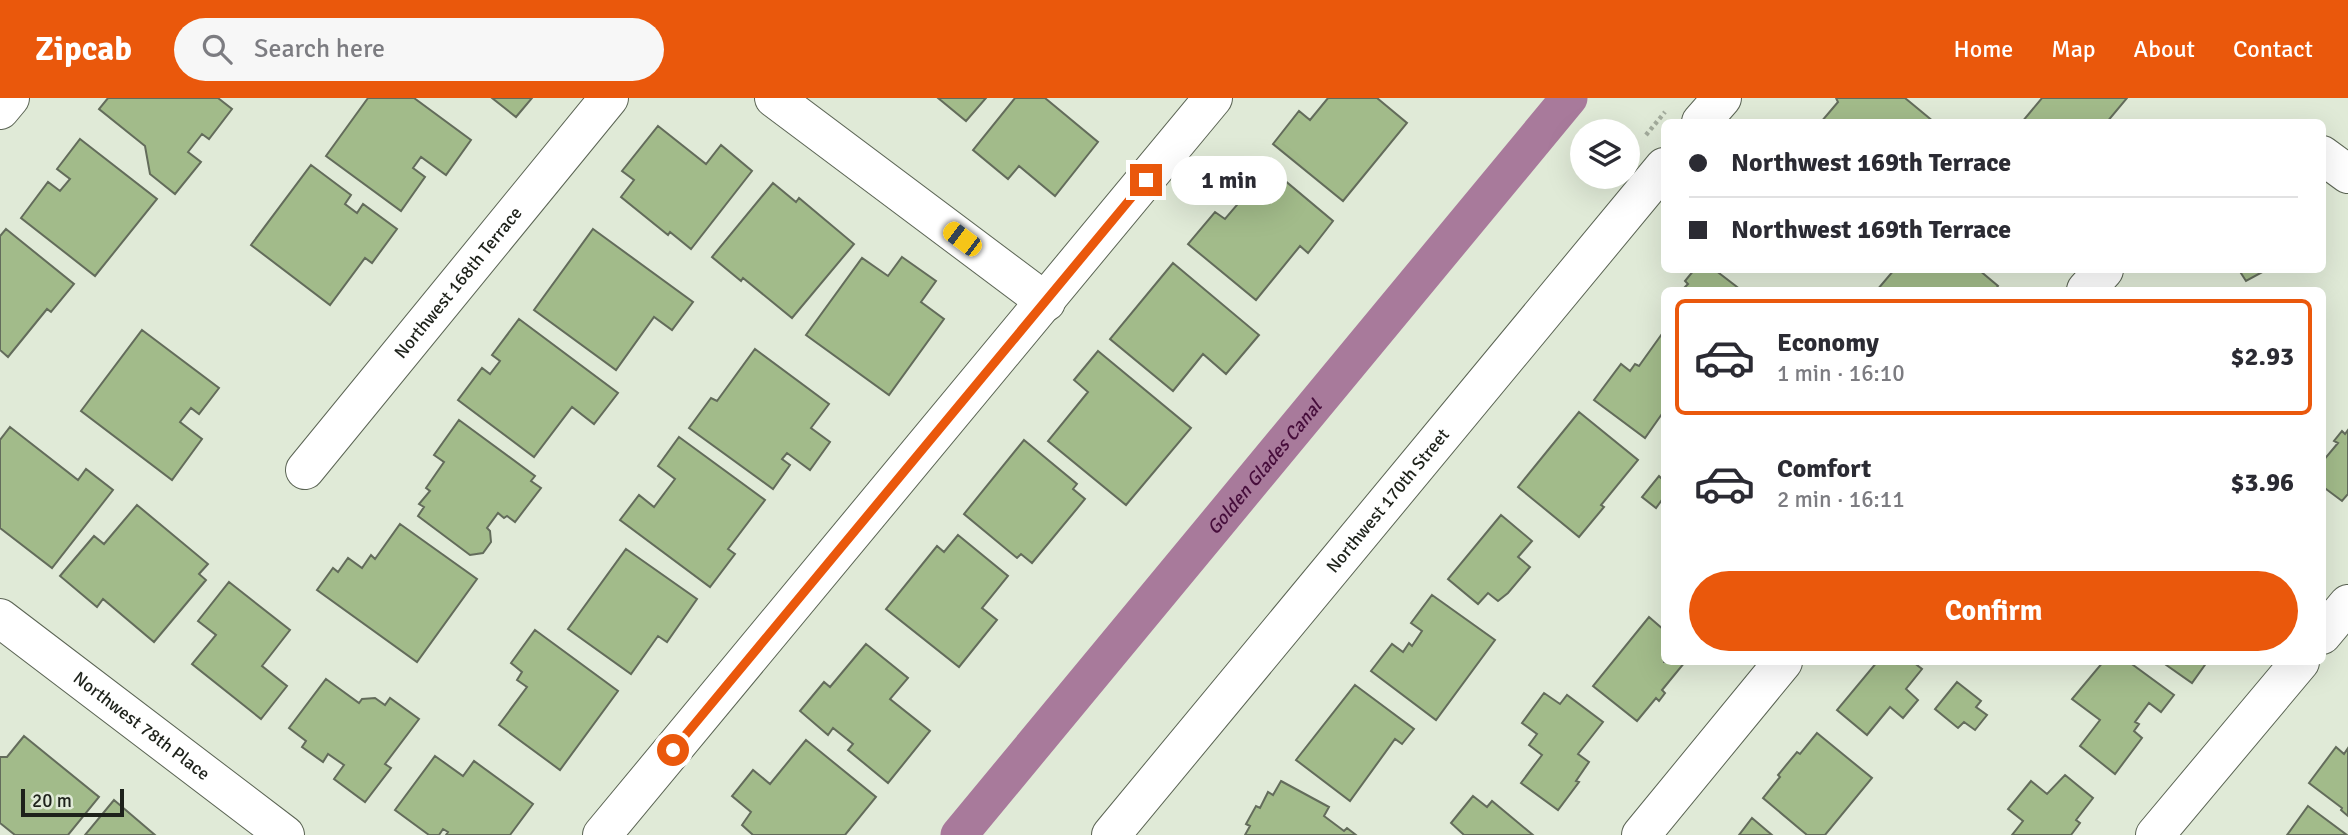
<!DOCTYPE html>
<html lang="en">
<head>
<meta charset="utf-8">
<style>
	body { margin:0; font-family:Signika,sans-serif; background:#f7f7f7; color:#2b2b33; height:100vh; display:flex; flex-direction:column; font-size:26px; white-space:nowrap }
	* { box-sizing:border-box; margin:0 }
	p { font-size:23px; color:#7c7c81 }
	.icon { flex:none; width:38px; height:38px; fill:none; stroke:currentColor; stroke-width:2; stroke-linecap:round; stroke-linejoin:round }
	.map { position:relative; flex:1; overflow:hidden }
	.sheet { position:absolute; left:1661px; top:189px; width:665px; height:378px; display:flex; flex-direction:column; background:#fff; border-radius:10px; box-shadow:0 7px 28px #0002 }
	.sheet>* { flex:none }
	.top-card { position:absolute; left:1661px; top:21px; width:665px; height:154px; border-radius:10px; box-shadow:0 7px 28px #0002; display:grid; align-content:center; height:154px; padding:0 28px; background:#fff }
	.fabs { position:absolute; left:1570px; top:21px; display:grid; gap:14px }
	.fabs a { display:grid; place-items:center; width:70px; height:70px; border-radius:50%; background:#fff; box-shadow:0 7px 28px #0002; font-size:35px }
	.scale { position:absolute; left:21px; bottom:18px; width:103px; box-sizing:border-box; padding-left:7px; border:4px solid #1e221b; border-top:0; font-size:19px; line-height:24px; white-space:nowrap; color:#1e221b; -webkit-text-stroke:5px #e0ead7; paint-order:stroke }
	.end { position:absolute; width:32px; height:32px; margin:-16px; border:9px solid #ea580c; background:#fff; box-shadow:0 0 0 4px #fff }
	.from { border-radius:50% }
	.bubble { position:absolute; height:49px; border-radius:24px; background:#fff; box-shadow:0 7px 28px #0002; font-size:23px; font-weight:700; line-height:49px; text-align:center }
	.car { position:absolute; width:21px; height:42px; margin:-21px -10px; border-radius:9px; box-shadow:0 0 5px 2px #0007; background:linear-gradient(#f5c518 24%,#345 0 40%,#f5c518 0 76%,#345 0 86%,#f5c518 0) }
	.top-card b { display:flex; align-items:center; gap:24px; height:66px; font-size:26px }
	.top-card b+b { border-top:2px solid #e1e1e2 }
	.top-card i { width:18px; height:18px; background:#2b2b33 }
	ul { padding:12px 0 0; list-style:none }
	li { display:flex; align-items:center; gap:21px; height:116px; margin:0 14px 10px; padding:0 14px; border:4px solid transparent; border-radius:10px }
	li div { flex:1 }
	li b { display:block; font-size:26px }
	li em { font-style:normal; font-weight:700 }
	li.selected { border-color:#ea580c }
	li>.icon { width:63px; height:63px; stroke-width:1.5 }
	.primary-button { display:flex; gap:14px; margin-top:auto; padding:14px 28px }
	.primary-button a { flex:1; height:80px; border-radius:42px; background:#ea580c; color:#fff; font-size:28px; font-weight:700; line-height:80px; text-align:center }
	header { display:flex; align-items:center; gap:42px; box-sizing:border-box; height:98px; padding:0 35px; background:#ea580c; color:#fff }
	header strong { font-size:33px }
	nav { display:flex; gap:38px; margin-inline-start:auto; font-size:24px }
	.search { width:490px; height:63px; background:#f7f7f7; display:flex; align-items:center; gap:18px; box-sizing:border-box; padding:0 24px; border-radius:38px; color:#7c7c81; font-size:26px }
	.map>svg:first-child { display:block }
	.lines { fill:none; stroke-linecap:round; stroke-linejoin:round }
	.canal { stroke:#a87a9b; stroke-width:37 }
	.building { fill:#a2bb8a; stroke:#636c5b; stroke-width:2 }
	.minor-casing { stroke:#5b6454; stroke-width:40 }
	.tertiary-casing { stroke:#5b6454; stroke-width:40 }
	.path { stroke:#a3ac9c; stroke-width:4.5; stroke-dasharray:3.5 3.5; stroke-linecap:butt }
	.minor { stroke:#fff; stroke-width:38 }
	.tertiary { stroke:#fff; stroke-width:38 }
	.route { stroke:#ea580c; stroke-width:9 }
	.labels { text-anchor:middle; stroke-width:5; stroke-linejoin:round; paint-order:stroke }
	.street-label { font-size:18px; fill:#1e221b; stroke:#e0ead7 }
	.water-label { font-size:19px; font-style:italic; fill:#460d3b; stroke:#e0ead7 }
</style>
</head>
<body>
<header>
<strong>Zipcab</strong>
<div class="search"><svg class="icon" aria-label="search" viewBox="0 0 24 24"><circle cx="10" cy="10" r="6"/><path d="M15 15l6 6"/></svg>Search here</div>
<nav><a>Home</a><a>Map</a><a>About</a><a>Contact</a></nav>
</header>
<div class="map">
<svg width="2348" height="737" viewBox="0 0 2348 737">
	<rect width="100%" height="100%" fill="#e0ead7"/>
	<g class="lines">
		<!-- canal -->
		<path class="canal" id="s1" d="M959,737L1569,0"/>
	</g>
	<!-- building -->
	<path class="building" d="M108,0H218L232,11L209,41L202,36L188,54L201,64L175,96L150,76L145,48L99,11Z
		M368,0H414L471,42L446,77L421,59L413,70L425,79L401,113L326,58Z
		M492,0H532L516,19Z
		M938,0H986L966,23Z
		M1015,0H1045L1098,44L1055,98L1019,68L1008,81L973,52Z
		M1328,0H1377L1407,25L1343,103L1273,46L1299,13L1310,22Z
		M1836,0H1905L1934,24H1821L1838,4Z
		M2042,0H2127L2107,24H2022Z
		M658,28L706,66L721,47L752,73L691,151L670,134L668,137L621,99L634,82L622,73Z
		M80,41L157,101L95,178L21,120L48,84L60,93L70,81L57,71Z
		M1258,60L1333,123L1308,155L1300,148L1256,202L1188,146L1215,114L1225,121L1237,107L1226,98Z
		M311,67L351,97L345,106L357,115L363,106L397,131L372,165L365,160L330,207L251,147Z
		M773,85L796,104L799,100L854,146L792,220L743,180L741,183L712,159Z
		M6,131L74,186L51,214L47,211L8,259L0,252V138Z
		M593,131L693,204L672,232L654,219L616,272L534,212Z
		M902,159L936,183L921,204L944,221L889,297L806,237L862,160L888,178Z
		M1173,165L1259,237L1226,276L1203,256L1173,293L1110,241Z
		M1694,172H1715L1741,192H1682L1688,186L1685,183Z
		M1894,172H1979L1998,188L1995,192H1877Z
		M2239,172H2266L2246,183Z
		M519,221L618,295L594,326L572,309L534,359L458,302L482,270L490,276L500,263L492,257Z
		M142,232L219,290L199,316L191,310L180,324L202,341L172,382L81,313Z
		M1664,233V313L1645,340L1594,302L1621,266L1630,273L1635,266L1639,268Z
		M755,251L829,306L811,330L830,344L810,372L787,355L782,361L790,367L773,391L689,330L711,300L717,303Z
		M1098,253L1191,330L1126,407L1048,343L1088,294L1074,282Z
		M1579,314L1638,362L1601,407L1604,409L1579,439L1518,389Z
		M459,322L535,378L531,383L541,390L515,424L507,418L504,420L498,415L487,430L490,433L491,444L483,455L470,457L418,418L424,409L419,406L430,393L426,390L444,364L434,357Z
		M10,329L78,382L86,371L113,392L52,470L0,430V342Z
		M2348,332V396L2342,403L2322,388V364L2338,345L2334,343L2342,333L2345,336Z
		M679,339L765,402L728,451L735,456L710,489L620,422L639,397L654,409L675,381L658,368Z
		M1024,342L1077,386L1073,391L1085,401L1032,465L1021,456L1017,460L964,416Z
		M1659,378L1664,383V399L1656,410L1642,399Z
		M137,407L208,466L199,476L206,482L154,544L103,501L97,509L60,478L94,438L104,446Z
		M1501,417L1532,443L1518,459L1530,469L1508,495L1498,503L1488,495L1478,506L1448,481Z
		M400,426L477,481L417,564L317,492L333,470L338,474L348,460L362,470L371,457L375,461Z
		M958,437L1008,478L982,510L997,522L959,569L886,511L937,448L944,454Z
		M626,451L697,501L667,544L658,538L631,576L568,531Z
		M229,484L290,532L262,568L287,588L261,621L192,566L216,537L198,523Z
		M1432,497L1495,542L1436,622L1371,573L1392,546L1403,554L1409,545L1412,548L1422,533L1411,525Z
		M1649,519L1664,532V564H1685L1662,592L1665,595L1659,603L1656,600L1637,623L1593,588Z
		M535,532L618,593L560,672L499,627L527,589L517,582L522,574L511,565Z
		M866,546L908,580L890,601L930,633L888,685L848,652L853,646L833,630L828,637L800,613L824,584L830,589Z
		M1877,564H1913L1922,571L1906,591L1918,602L1903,620L1890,609L1867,637L1837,612Z
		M2103,564H2129L2174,597L2161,614L2149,605L2135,624L2139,626L2134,633L2142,640L2115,676L2080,648L2100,622L2072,601Z
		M2162,564H2207L2192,585Z
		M326,581L359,605L362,601L375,600L385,607L390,600L419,621L385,666L391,670L365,704L334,681L344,667L328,656L323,664L302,649L306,643L289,630Z
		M1957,584L1981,603L1976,609L1987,617L1975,632L1964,624L1958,630L1935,611Z
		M1355,587L1414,631L1402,646L1395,641L1350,703L1296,662Z
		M1544,595L1560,606L1567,597L1603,624L1578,656L1589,664L1576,683L1579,684L1558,712L1521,685L1542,657L1529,647L1537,636L1522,625Z
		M1817,635L1872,680L1825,737H1807L1763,700L1780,679L1778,677L1797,654L1800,656Z
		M24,638L99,699L68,737H15L0,725V659H7Z
		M806,642L876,699L845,737H753L742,727L751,714L732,698L753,672L770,686Z
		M2336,649L2344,656L2348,650V718L2341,712L2342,710L2309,685Z
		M435,658L463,678L474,663L533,706L510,737H446L448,734L443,731L439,737H429L395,712Z
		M2065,677L2093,700L2076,722L2080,725L2071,737H2012L2023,723L2008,711L2031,683L2047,696Z
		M1281,683L1329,709L1324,718L1344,733L1347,730L1356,737H1245L1250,728L1246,726L1256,708L1260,710L1268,694L1273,697Z
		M1473,698L1487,709L1492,703L1533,737H1464L1451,725Z
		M114,702L155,737H85Z
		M2308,708L2347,737H2287Z
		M1752,720L1772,737H1739Z"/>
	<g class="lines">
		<!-- minor casing -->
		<g class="minor-casing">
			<g id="minor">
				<path d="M774,0L1046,204"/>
				<path d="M0,12L10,0"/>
				<path d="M2322,57L2348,76"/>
				<path d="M2086,192L2104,172"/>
				<path id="s2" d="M305,372L609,0"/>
				<path id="s3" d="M0,520L285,737"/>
				<path d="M2322,537L2348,506"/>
				<path d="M602,737L1213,0"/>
				<path d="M1641,737L1783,564"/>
				<path d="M2155,737L2300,564"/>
			</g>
		</g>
		<!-- tertiary casing -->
		<g class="tertiary-casing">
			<g id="tertiary">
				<path d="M1701,24L1722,0"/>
				<path id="s4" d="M1111,737L1664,69"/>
			</g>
		</g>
		<!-- path -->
		<path class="path" d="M1646,37L1665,14"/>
		<!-- minor -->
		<use href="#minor" class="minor"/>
		<!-- tertiary -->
		<use href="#tertiary" class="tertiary"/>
	</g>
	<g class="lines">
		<!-- route -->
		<path class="route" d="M673,652L1146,82"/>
	</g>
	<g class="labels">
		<!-- street labels -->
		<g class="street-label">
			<text dy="6" stroke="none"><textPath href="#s2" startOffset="242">Northwest 168th Terrace</textPath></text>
			<text dy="6" stroke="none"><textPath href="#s4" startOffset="434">Northwest 170th Street</textPath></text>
			<text dy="6" stroke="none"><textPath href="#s3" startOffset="178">Northwest 78th Place</textPath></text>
		</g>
		<!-- water labels -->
		<g class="water-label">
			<text dy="7" stroke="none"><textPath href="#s1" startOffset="478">Golden Glades Canal</textPath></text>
		</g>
	</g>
</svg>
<div class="fabs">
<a><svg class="icon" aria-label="layers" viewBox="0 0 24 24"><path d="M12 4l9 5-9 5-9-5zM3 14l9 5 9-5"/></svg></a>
</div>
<div class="scale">20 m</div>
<i class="end from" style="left:673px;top:652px"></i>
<i class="end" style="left:1146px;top:82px"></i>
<div class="bubble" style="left:1171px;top:58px;width:116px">1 min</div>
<i class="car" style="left:962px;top:141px;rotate:307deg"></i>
<div class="top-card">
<b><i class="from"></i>Northwest 169th Terrace</b>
<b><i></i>Northwest 169th Terrace</b>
</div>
<section class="sheet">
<ul>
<li class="selected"><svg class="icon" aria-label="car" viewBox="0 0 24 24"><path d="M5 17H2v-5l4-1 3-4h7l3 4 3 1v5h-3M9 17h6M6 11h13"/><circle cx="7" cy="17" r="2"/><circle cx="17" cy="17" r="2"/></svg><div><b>Economy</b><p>1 min · 16:10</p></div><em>$2.93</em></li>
<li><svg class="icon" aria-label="car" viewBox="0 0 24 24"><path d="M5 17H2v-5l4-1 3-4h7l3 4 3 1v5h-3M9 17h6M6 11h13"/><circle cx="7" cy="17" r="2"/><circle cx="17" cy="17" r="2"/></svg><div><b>Comfort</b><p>2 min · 16:11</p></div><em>$3.96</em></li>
</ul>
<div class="primary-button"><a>Confirm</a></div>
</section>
</div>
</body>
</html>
